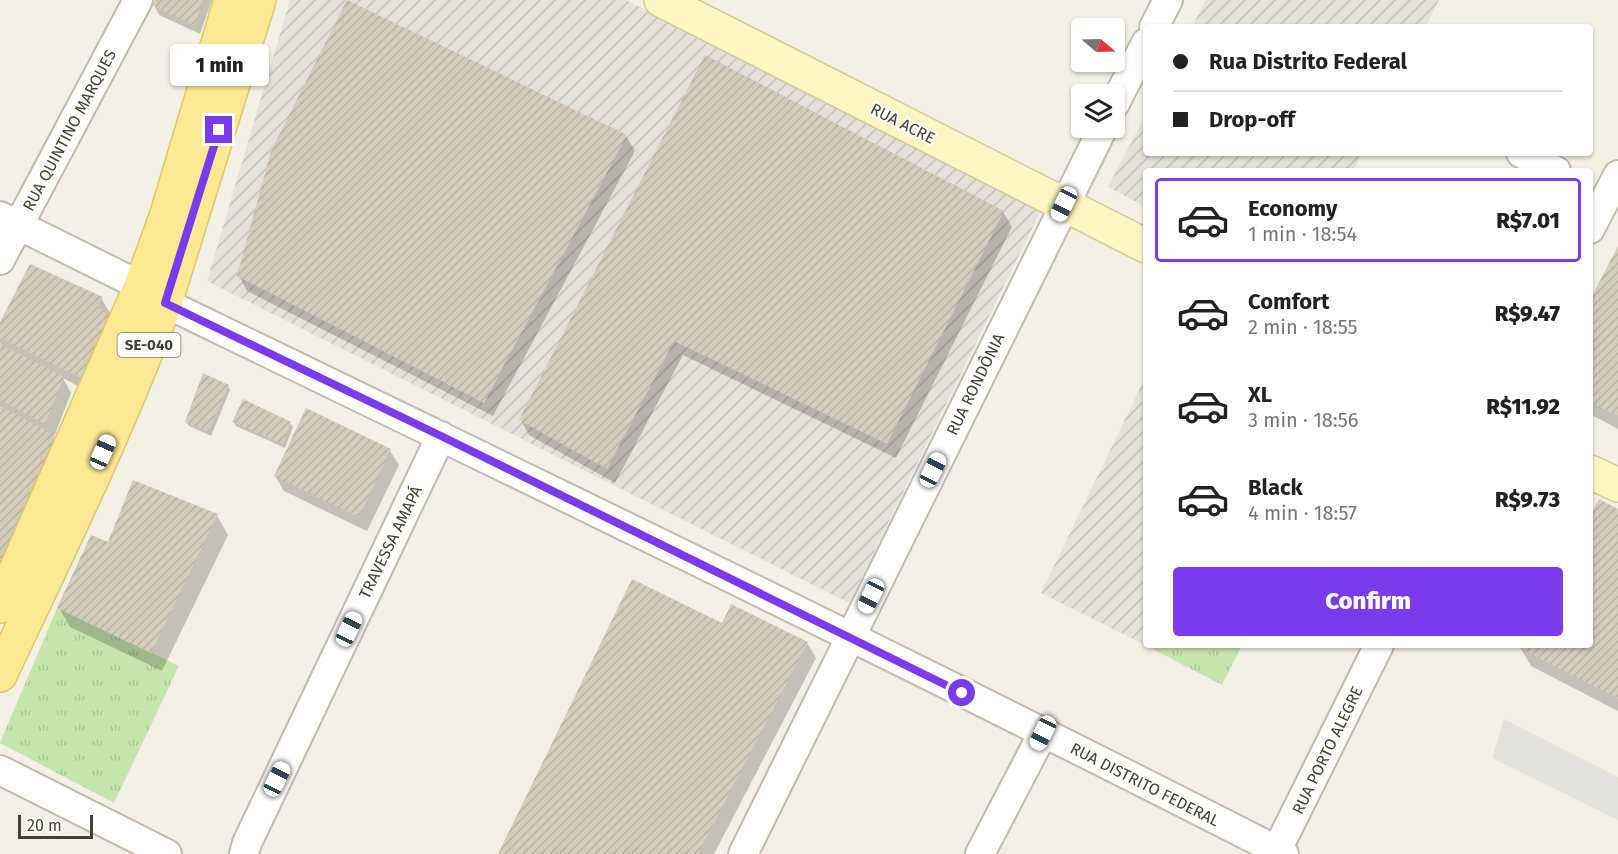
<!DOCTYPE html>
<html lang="en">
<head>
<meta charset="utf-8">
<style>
	body { margin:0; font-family:"Fira Sans",sans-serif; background:#f2f2f2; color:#222; height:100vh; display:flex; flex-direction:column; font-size:22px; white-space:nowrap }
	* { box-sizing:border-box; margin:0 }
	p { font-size:20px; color:#767676 }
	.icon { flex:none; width:33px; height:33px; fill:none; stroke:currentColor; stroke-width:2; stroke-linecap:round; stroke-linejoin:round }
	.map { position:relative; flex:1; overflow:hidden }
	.side { position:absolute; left:1143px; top:168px; width:450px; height:480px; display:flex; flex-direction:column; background:#fff; border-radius:6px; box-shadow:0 2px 4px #0004 }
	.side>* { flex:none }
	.hud { position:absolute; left:1143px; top:24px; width:450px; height:132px; border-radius:6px; box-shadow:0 2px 4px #0004; display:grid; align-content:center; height:132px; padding:0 30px; background:#fff }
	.needle { width:39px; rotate:109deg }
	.tools { position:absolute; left:1071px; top:18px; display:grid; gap:12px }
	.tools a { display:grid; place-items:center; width:54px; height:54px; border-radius:6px; background:#fff; box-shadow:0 2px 4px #0004; font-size:30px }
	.scale { position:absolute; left:18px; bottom:15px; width:75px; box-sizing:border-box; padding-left:6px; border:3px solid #444034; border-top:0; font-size:16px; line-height:21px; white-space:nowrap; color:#444034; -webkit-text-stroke:4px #fff; paint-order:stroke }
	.end { position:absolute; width:27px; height:27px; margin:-14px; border:8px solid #7c3aed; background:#fff; box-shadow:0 0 0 3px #fff }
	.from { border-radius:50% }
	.bubble { position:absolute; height:42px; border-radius:6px; background:#fff; box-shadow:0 2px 4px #0004; font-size:20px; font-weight:800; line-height:42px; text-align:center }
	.car { position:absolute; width:18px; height:36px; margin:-18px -9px; border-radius:8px; box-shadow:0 0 4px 2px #0007; background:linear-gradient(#fff 24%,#345 0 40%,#fff 0 76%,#345 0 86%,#fff 0) }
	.hud b { display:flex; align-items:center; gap:21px; height:57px; font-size:22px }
	.hud b+b { border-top:2px solid #e0e0e0 }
	.hud i { width:15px; height:15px; background:#222 }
	ul { padding:10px 0 0; list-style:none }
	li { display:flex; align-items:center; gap:18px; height:84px; margin:0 12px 9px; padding:0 18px; border:3px solid transparent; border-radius:6px }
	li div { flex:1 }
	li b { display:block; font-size:22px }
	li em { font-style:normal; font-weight:800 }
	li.active { border-color:#7c3aed }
	li>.icon { width:54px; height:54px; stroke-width:1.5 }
	.action { display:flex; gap:12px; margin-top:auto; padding:12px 30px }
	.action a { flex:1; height:69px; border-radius:6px; background:#7c3aed; color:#fff; font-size:24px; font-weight:800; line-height:69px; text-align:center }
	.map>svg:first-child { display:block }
	.industrial { fill:url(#industrial-furrows) }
	.grass { fill:url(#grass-tufts) }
	.parking { fill:#e3e1dd }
	.shadow { fill:#0003 }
	.building { fill:url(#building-hatch) }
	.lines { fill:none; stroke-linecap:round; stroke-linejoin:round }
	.street-casing { stroke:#c0bbaa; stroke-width:32 }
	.secondary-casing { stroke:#d2c795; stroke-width:36 }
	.primary-casing { stroke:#e2c863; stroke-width:36 }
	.street { stroke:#fff; stroke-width:28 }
	.secondary { stroke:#fef5c3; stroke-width:33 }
	.primary { stroke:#fde993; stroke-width:33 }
	.route { stroke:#7c3aed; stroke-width:8 }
	.labels { text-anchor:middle; stroke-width:4.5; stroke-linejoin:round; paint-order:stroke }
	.shield { fill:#fff; stroke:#7c7971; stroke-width:1.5 }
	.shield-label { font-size:15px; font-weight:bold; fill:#444034 }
	.street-label { font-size:16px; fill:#444034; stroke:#fff }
</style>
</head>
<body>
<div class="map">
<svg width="1618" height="854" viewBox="0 0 1618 854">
	<defs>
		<pattern id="industrial-furrows" width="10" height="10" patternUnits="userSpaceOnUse" patternTransform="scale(1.5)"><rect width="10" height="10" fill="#e4e0da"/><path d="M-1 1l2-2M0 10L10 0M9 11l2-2" fill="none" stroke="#c5c1bc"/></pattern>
		<pattern id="grass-tufts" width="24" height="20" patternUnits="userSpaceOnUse" patternTransform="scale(1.5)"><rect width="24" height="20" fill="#c7e6ad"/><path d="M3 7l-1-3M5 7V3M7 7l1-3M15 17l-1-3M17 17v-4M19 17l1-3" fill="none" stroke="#acc695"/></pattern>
		<pattern id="building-hatch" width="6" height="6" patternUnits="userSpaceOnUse" patternTransform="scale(1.5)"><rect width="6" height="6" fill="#d4ccba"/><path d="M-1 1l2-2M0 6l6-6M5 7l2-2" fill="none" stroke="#b7b0a0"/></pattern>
	</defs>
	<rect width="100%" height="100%" fill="#f2efe4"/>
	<!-- industrial -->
	<path class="industrial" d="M290,0H626L1042,208L849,603L207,281Z
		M1206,0H1439L1425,27H1192Z
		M1146,114V153H1362L1353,171H1146V207L1108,187Z
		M1146,376V634L1141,643L1041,593Z"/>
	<!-- grass -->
	<path class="grass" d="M57,608L179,666L114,803L0,743Z
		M1146,634V645H1242L1222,685L1141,643Z"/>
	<!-- parking -->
	<path class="parking" d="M1504,719L1618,777V820L1492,758Z"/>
	<!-- shadow -->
	<path class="shadow" d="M156,0H212L200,34L159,15L154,5Z
		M706,57L1003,212L1012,227L896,458L683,355L615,483L529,435L521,420Z
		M626,136L635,151L493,416L247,291L239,276Z
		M1618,249V429L1590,414V304Z
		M101,298L110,313L91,393L63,378L71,393L54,437L65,456L0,589V346L3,348L0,342V326Z
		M228,386L230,390L211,436L189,426L186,422Z
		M307,410L390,451L399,465L367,531L284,491L275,476Z
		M234,422L290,423L293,427L285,448L236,426Z
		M133,482L217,516L228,535L162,671L70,627L59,608L108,544Z
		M1590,505L1594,512L1618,510V711L1531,666L1520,647L1521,645H1590Z
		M723,625L807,643L816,658L714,854H499Z"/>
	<!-- building -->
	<path class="building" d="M155,0H203L194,26L152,5Z
		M347,0L627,135L484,403L237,276L271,151Z
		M705,55L1004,211L887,444L674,341L607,469L519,420Z
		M1618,246V416L1590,402V300Z
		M30,264L103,297L97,307L111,316L83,379L0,338V322Z
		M0,344L64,377L45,424L0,400Z
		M203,373L229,385L208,432L185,422Z
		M243,399L291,422L283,444L232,422Z
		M0,406L55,435L0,562Z
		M306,408L391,449L359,517L274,476Z
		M133,480L218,514L151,653L57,608L91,535L108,542Z
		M1599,499L1618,509V699L1518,647L1519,645H1590V516Z
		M632,579L722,623L731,604L808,642L698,854H498Z"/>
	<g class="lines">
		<!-- street casing -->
		<g class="street-casing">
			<path id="street" d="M1154,27L1168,0
				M1114,105L1146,43
				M1521,153L1556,171
				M0,216L141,286
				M1590,229L1618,175
				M0,260L138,0
				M165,303C539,484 914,665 1284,854
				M0,770L167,854
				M244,854L247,843L441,436
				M743,854L1103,128
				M980,854L1043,733
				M1275,854L1379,645"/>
		</g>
		<!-- secondary casing -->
		<g class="secondary-casing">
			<path id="secondary" d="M661,0L1146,246
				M1590,472L1618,485"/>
		</g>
		<!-- primary casing -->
		<g class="primary-casing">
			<path id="primary" d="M0,606L141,286L167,214L231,0
				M0,675C58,552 118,430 165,303L259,0"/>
		</g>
		<!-- street -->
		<use href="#street" class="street"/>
		<!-- secondary -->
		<use href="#secondary" class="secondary"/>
		<!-- primary -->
		<use href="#primary" class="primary"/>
	</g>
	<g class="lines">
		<!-- route -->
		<path class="route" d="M219,130L165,303L441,436L962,693"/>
	</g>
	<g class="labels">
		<!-- shield labels -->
		<rect class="shield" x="117.5" y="333" width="63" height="24" rx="4.5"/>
		<g class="shield-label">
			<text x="149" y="350">SE-040</text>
		</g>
		<!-- street labels -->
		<g class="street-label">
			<text transform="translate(903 123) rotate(27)" y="6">RUA ACRE</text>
			<text transform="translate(69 130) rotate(-62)" y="6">RUA QUINTINO MARQUES</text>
			<text transform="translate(975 384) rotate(-64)" y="6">RUA RONDÔNIA</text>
			<text transform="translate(390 542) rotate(-64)" y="6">TRAVESSA AMAPÁ</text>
			<text transform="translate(1327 750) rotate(-64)" y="6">RUA PORTO ALEGRE</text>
			<text transform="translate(1145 784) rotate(27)" y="6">RUA DISTRITO FEDERAL</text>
		</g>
	</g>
</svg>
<div class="tools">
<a><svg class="needle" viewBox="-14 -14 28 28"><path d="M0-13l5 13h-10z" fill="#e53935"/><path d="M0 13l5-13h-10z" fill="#767676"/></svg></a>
<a><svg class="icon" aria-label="layers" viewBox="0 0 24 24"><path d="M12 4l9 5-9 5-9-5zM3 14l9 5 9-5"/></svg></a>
</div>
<div class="scale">20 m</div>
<i class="end from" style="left:962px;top:693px"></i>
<i class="end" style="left:219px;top:130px"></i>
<div class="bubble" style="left:170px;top:44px;width:99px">1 min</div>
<i class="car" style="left:1064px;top:204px;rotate:206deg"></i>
<i class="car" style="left:103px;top:452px;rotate:24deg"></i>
<i class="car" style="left:933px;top:470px;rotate:26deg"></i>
<i class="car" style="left:871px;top:596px;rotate:206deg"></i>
<i class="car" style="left:349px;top:629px;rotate:25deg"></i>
<i class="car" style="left:1043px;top:733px;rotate:207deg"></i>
<i class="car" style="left:277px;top:779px;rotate:26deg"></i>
<div class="hud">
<b><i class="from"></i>Rua Distrito Federal</b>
<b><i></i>Drop-off</b>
</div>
<section class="side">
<ul>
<li class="active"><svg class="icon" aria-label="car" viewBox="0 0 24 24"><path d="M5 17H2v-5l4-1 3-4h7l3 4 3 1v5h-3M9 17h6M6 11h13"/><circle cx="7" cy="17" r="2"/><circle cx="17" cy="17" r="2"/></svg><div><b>Economy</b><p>1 min · 18:54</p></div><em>R$7.01</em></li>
<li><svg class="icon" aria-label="car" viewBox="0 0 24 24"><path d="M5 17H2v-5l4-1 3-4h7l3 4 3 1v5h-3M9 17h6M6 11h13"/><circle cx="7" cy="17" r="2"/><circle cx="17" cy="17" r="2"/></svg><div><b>Comfort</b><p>2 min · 18:55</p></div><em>R$9.47</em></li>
<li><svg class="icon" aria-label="car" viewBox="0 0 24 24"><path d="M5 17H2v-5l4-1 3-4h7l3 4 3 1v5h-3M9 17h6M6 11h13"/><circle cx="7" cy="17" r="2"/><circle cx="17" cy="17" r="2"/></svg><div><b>XL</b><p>3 min · 18:56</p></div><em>R$11.92</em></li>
<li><svg class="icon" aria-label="car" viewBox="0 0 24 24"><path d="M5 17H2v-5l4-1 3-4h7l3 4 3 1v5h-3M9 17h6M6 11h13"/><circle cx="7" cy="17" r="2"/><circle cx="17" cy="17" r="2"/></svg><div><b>Black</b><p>4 min · 18:57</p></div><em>R$9.73</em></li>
</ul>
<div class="action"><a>Confirm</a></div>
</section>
</div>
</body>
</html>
